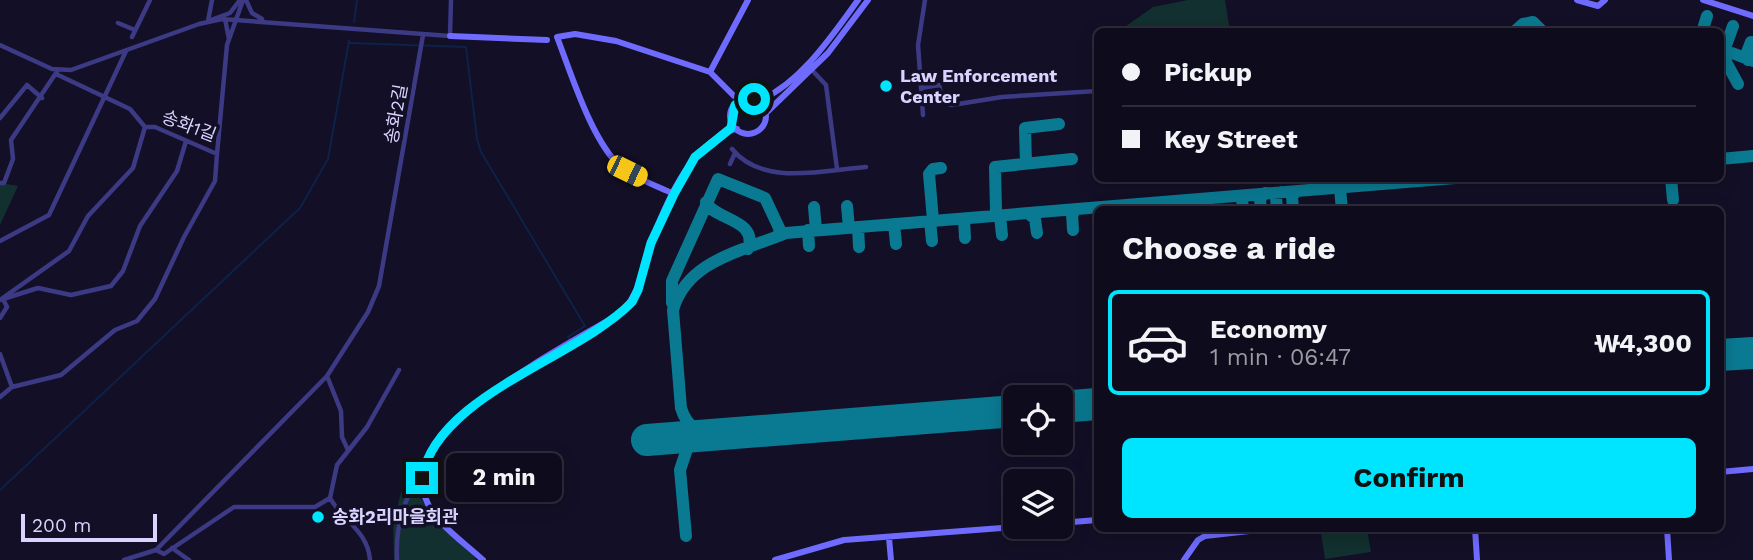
<!DOCTYPE html>
<html lang="en">
<head>
<meta charset="utf-8">
<style>
	body { margin:0; font-family:"Work Sans","Noto Sans KR",sans-serif; background:#1c1929; color:#f1f3f6; height:100vh; display:flex; flex-direction:column; font-size:26px; white-space:nowrap }
	* { box-sizing:border-box; margin:0 }
	p { font-size:23px; color:#9b9ba3 }
	.icon { flex:none; width:38px; height:38px; fill:none; stroke:currentColor; stroke-width:2; stroke-linecap:round; stroke-linejoin:round }
	.map { position:relative; flex:1; overflow:hidden }
	.details { position:absolute; left:1094px; top:206px; width:630px; height:326px; display:flex; flex-direction:column; background:#0e0b1c; border-radius:10px; box-shadow:0 4px 18px #0003,0 0 0 2px #2e2b3b }
	.details>* { flex:none }
	.guide { position:absolute; left:1094px; top:28px; width:630px; height:154px; border-radius:10px; box-shadow:0 4px 18px #0003,0 0 0 2px #2e2b3b; display:grid; align-content:center; height:154px; padding:0 28px; background:#0e0b1c }
	.fabs { position:absolute; left:1003px; top:385px; display:grid; gap:14px }
	.fabs a { display:grid; place-items:center; width:70px; height:70px; border-radius:10px; background:#0e0b1c; box-shadow:0 4px 18px #0003,0 0 0 2px #2e2b3b; font-size:35px }
	.scale { position:absolute; left:21px; bottom:18px; width:136px; box-sizing:border-box; padding-left:7px; border:4px solid #d9d4ff; border-top:0; font-size:19px; line-height:24px; white-space:nowrap; color:#d9d4ff; -webkit-text-stroke:5px #130f26; paint-order:stroke }
	.end { position:absolute; width:32px; height:32px; margin:-16px; border:9px solid #00e5ff; background:#111; box-shadow:0 0 0 4px #111 }
	.from { border-radius:50% }
	.bubble { position:absolute; height:49px; border-radius:10px; background:#0e0b1c; box-shadow:0 4px 18px #0003,0 0 0 2px #2e2b3b; font-size:23px; font-weight:700; line-height:49px; text-align:center }
	.car { position:absolute; width:21px; height:42px; margin:-21px -10px; border-radius:9px; box-shadow:0 0 5px 2px #0007; background:linear-gradient(#f5c518 24%,#345 0 40%,#f5c518 0 76%,#345 0 86%,#f5c518 0) }
	.guide b { display:flex; align-items:center; gap:24px; height:66px; font-size:26px }
	.guide b+b { border-top:2px solid #2e2b3b }
	.guide i { width:18px; height:18px; background:#f1f3f6 }
	ul { padding:0; list-style:none }
	li { display:flex; align-items:center; gap:21px; height:105px; margin:0 14px 10px; padding:0 14px; border:4px solid transparent; border-radius:10px }
	li div { flex:1 }
	li b { display:block; font-size:26px }
	li em { font-style:normal; font-weight:700 }
	li.on { border-color:#00e5ff }
	li>.icon { width:63px; height:63px; stroke-width:1.5 }
	h2 { padding:0 28px; font-size:32px; line-height:84px }
	.cta { display:flex; gap:14px; margin-top:auto; padding:14px 28px }
	.cta a { flex:1; height:80px; border-radius:10px; background:#00e5ff; color:#111; font-size:28px; font-weight:700; line-height:80px; text-align:center }
	.map>svg:first-child { display:block }
	.green { fill:#12302f }
	.lines { fill:none; stroke-linecap:round; stroke-linejoin:round }
	.stream { stroke:#0c2248; stroke-width:2 }
	.taxiway { stroke:#0a7a92; stroke-width:12 }
	.runway { stroke:#0a7a92; stroke-width:32 }
	.street { stroke:#3d3a85; stroke-width:4.5 }
	.secondary { stroke:#6f6bff; stroke-width:6 }
	.route { stroke:#00e5ff; stroke-width:9 }
	.poi-dot { fill:#00e5ff; stroke:#130f26; stroke-width:2.5 }
	.labels { text-anchor:middle; stroke-width:7; stroke-linejoin:round; paint-order:stroke }
	.poi-label { font-size:18px; font-weight:bold; fill:#d9d4ff; stroke:#130f26; text-anchor:start }
	.street-label { font-size:18px; fill:#d9d4ff; stroke:#130f26 }
</style>
</head>
<body>
<div class="map">
<svg width="1753" height="560" viewBox="0 0 1753 560">
	<rect width="100%" height="100%" fill="#130f26"/>
	<!-- green -->
	<path class="green" d="M1188,0H1225L1230,31H1119L1153,7Z
		M0,183L18,186L0,225Z
		M401,492L419,496L432,515L473,553L476,560H394L393,525Z
		M1325,529H1367L1371,552L1325,559L1321,533Z"/>
	<g class="lines">
		<!-- stream -->
		<path class="stream" d="M354,22L357,0
			M350,43L466,47L477,139L481,152L585,326L568,337L570,339
			M0,490L300,208L328,159L349,41"/>
		<!-- taxiway -->
		<path class="taxiway" d="M1514,32L1523,24L1533,22L1543,32
			M1702,32L1707,16
			M1724,51L1733,26
			M1748,60L1746,55L1751,42
			M1738,84L1725,60L1726,56L1732,53L1753,61
			M1720,159L1753,156
			M1026,164L1025,128L1059,124
			M1339,178L1342,210
			M1671,178L1673,200
			M706,202C713,220 759,219 748,249
			M847,206L849,228
			M814,207L816,230
			M1243,210L1242,199L1247,195
			M1261,210L1260,199L1265,193
			M1277,210L1276,197L1281,192
			M1293,210L1292,196L1297,191
			M1029,214L1035,219L1037,233
			M993,216L996,211L995,167L1072,159
			M1000,216L1002,235
			M964,219L965,238
			M933,220L929,174L933,169L941,168
			M930,221L932,241
			M894,224L896,244
			M858,227L859,247
			M808,230L809,246
			M1073,230L1072,214L1077,209
			M672,303V281L718,179L765,198L780,230L778,236
			M720,436C700,434 687,428 681,408L673,310C687,260 743,251 786,233L1455,178
			M686,536L680,470L687,449L692,444L712,436"/>
		<!-- runway -->
		<path class="runway" d="M1720,355L1753,353
			M1060,407L1097,404
			M647,440L1015,411"/>
		<!-- street -->
		<path class="street" d="M212,0L208,21L230,13L240,0
			M246,0L252,13L262,19
			M225,19L229,39
			M118,23L135,30
			M132,37L150,0
			M0,45L52,69L71,70L199,24L222,19L450,36L451,0
			M810,68L826,85L837,169
			M56,74L130,109L145,127
			M921,88L939,85L943,102L952,105L1002,97L1097,91
			M923,115L918,45L925,0
			M0,118L27,85L42,98
			M732,149C763,187 823,170 866,167
			M730,164L735,153
			M0,183H4L13,159L11,140L58,70
			M0,241L49,215L126,51
			M0,300L69,251L88,216L133,168L145,127H155L217,154L227,45L243,0
			M0,318L7,307L3,299L38,288L71,295L111,286L123,271L140,226L177,171L186,141
			M0,354L12,387
			M327,376L341,411L342,437L348,450
			M0,397L12,387L61,375L115,330L137,321L155,299L184,237L215,181L217,154
			M330,498C342,520 368,531 370,560
			M172,548L189,560
			M156,550L164,554L234,507H315L330,498L337,465L367,427L399,370
			M124,560L156,550L327,376L368,312L379,286L423,35
			M397,560C395,523 405,498 424,466"/>
		<!-- secondary -->
		<path class="secondary" d="M1577,0L1598,6L1605,0
			M1703,0L1753,16
			M450,36L547,40
			M710,72L748,0
			M730 116a18 18 0 1 1 36 0a18 18 0 1 1-36 0Z
			M758,101C800,84 832,36 858,0
			M766,113L828,53L868,0
			M674,194C657,186 636,179 621,167C592,142 571,73 557,37L575,34L616,41L710,72L734,96L743,99
			M1720,472L1753,469
			M1060,523L1097,520
			M1475,528L1477,560
			M1667,528L1669,560
			M889,538L891,560
			M483,560C464,542 434,523 425,497C400,428 569,345 617,315C642,296 640,270 651,242C665,207 682,164 713,141C721,136 728,129 737,129
			M775,560L844,540L1015,527
			M1184,560L1198,540L1205,536L1276,528"/>
	</g>
	<g class="lines">
		<!-- route -->
		<path class="route" d="M422,478C436,395 578,358 632,302L638,290L651,243L674,194L695,157L731,128L735,105L743,99H754"/>
	</g>
	<!-- markers -->
	<g class="poi-dot">
		<circle cx="886" cy="86" r="7"/>
		<circle cx="318" cy="517" r="7"/>
	</g>
	<g class="labels">
		<!-- poi labels -->
		<g class="poi-label">
			<text x="900" y="82">Law Enforcement<tspan x="900" dy="21">Center</tspan></text>
			<text x="332" y="523">송화2리마을회관</text>
		</g>
		<!-- street labels -->
		<g class="street-label">
			<text transform="translate(396 114) rotate(-80)" y="6">송화2길</text>
			<text transform="translate(189 126) rotate(21)" y="6">송화1길</text>
		</g>
	</g>
</svg>
<div class="fabs">
<a><svg class="icon" aria-label="locate" viewBox="0 0 24 24"><circle cx="12" cy="12" r="6"/><path d="M12 2v4M12 18v4M2 12h4M18 12h4"/></svg></a>
<a><svg class="icon" aria-label="layers" viewBox="0 0 24 24"><path d="M12 4l9 5-9 5-9-5zM3 14l9 5 9-5"/></svg></a>
</div>
<div class="scale">200 m</div>
<i class="end from" style="left:754px;top:99px"></i>
<i class="end" style="left:422px;top:478px"></i>
<div class="bubble" style="left:446px;top:453px;width:116px">2 min</div>
<i class="car" style="left:627px;top:171px;rotate:116deg"></i>
<div class="guide">
<b><i class="from"></i>Pickup</b>
<b><i></i>Key Street</b>
</div>
<section class="details">
<h2>Choose a ride</h2>
<ul>
<li class="on"><svg class="icon" aria-label="car" viewBox="0 0 24 24"><path d="M5 17H2v-5l4-1 3-4h7l3 4 3 1v5h-3M9 17h6M6 11h13"/><circle cx="7" cy="17" r="2"/><circle cx="17" cy="17" r="2"/></svg><div><b>Economy</b><p>1 min · 06:47</p></div><em>₩4,300</em></li>
</ul>
<div class="cta"><a>Confirm</a></div>
</section>
</div>
</body>
</html>
